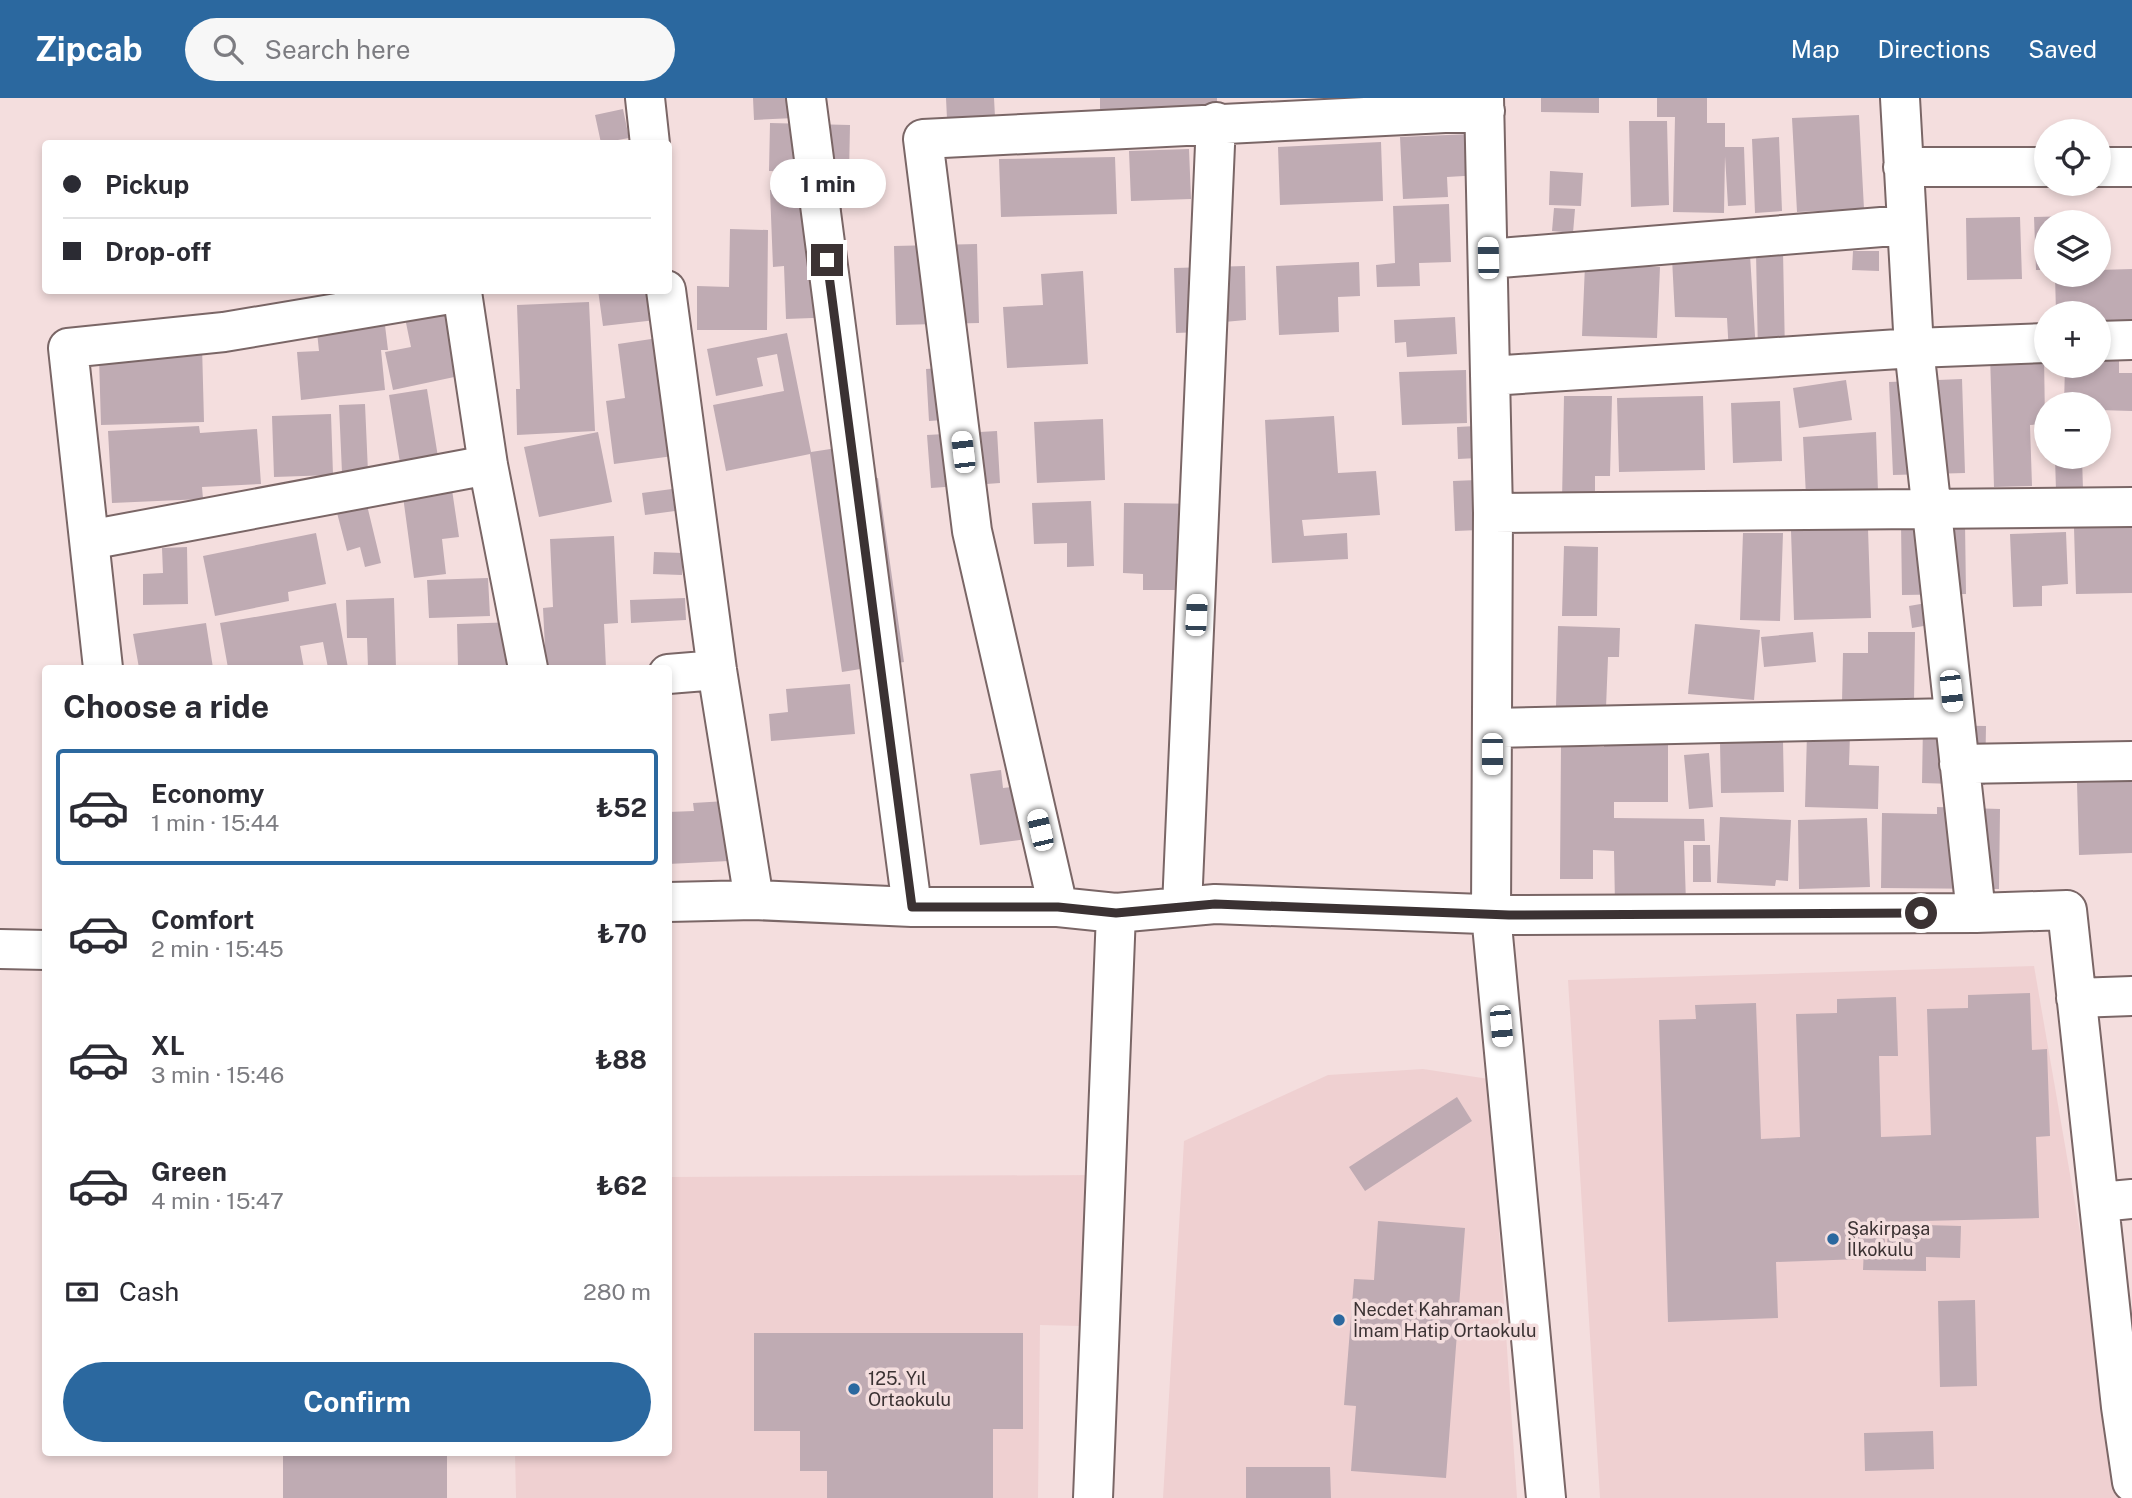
<!DOCTYPE html>
<html lang="en">
<head>
<meta charset="utf-8">
<style>
	body { margin:0; font-family:"Public Sans",sans-serif; background:#f7f7f7; color:#2b2b33; height:100vh; display:flex; flex-direction:column; font-size:26px; white-space:nowrap }
	* { box-sizing:border-box; margin:0 }
	p { font-size:23px; color:#7c7c81 }
	.icon { flex:none; width:38px; height:38px; fill:none; stroke:currentColor; stroke-width:2; stroke-linecap:round; stroke-linejoin:round }
	.map { position:relative; flex:1; overflow:hidden }
	.sheet { position:absolute; left:42px; top:567px; width:630px; height:791px; display:flex; flex-direction:column; background:#fff; border-radius:7px; box-shadow:0 4px 10px #0003 }
	.sheet>* { flex:none }
	.top-card { position:absolute; left:42px; top:42px; width:630px; height:154px; border-radius:7px; box-shadow:0 4px 10px #0003; display:grid; align-content:center; height:154px; padding:0 21px; background:#fff }
	.tools { position:absolute; left:2034px; top:21px; display:grid; gap:14px }
	.tools a { display:grid; place-items:center; width:77px; height:77px; border-radius:50%; background:#fff; box-shadow:0 4px 10px #0003; font-size:35px }
	.end { position:absolute; width:32px; height:32px; margin:-16px; border:9px solid #3b3233; background:#fff; box-shadow:0 0 0 4px #fff }
	.from { border-radius:50% }
	.bubble { position:absolute; height:49px; border-radius:24px; background:#fff; box-shadow:0 4px 10px #0003; font-size:23px; font-weight:700; line-height:49px; text-align:center }
	.car { position:absolute; width:21px; height:42px; margin:-21px -10px; border-radius:9px; box-shadow:0 0 5px 2px #0007; background:linear-gradient(#fff 24%,#345 0 40%,#fff 0 76%,#345 0 86%,#fff 0) }
	.top-card b { display:flex; align-items:center; gap:24px; height:66px; font-size:26px }
	.top-card b+b { border-top:2px solid #e1e1e2 }
	.top-card i { width:18px; height:18px; background:#2b2b33 }
	ul { padding:0; list-style:none }
	li { display:flex; align-items:center; gap:21px; height:116px; margin:0 14px 10px; padding:0 7px; border:4px solid transparent; border-radius:7px }
	li div { flex:1 }
	li b { display:block; font-size:26px }
	li em { font-style:normal; font-weight:700 }
	li.on { border-color:#2b689f }
	li>.icon { width:63px; height:63px; stroke-width:1.5 }
	h2 { padding:0 21px; font-size:32px; line-height:84px }
	.pay { display:flex; align-items:center; gap:18px; height:77px; padding:0 21px; font-size:26px }
	.pay p { margin-inline-start:auto }
	.cta { display:flex; gap:14px; margin-top:auto; padding:14px 21px }
	.cta a { flex:1; height:80px; border-radius:42px; background:#2b689f; color:#fff; font-size:28px; font-weight:700; line-height:80px; text-align:center }
	header { display:flex; align-items:center; gap:42px; box-sizing:border-box; height:98px; padding:0 35px; background:#2b689f; color:#fff }
	header strong { font-size:33px }
	nav { display:flex; gap:38px; margin-inline-start:auto; font-size:24px }
	.search { width:490px; height:63px; background:#f7f7f7; display:flex; align-items:center; gap:18px; box-sizing:border-box; padding:0 24px; border-radius:38px; color:#7c7c81; font-size:26px }
	.map>svg:first-child { display:block }
	.built { fill:#efd0d1 }
	.building { fill:#bfabb3 }
	.lines { fill:none; stroke-linecap:round; stroke-linejoin:round }
	.minor-casing { stroke:#7a6666; stroke-width:42 }
	.minor { stroke:#fff; stroke-width:38 }
	.route { stroke:#3b3233; stroke-width:9 }
	.poi-dot { fill:#2b689f; stroke:#f4dede; stroke-width:2.5 }
	.labels { text-anchor:middle; stroke-width:7; stroke-linejoin:round; paint-order:stroke }
	.poi-label { font-size:18px; fill:#3b3233; stroke:#f4dede; text-anchor:start }
</style>
</head>
<body>
<header>
<strong>Zipcab</strong>
<div class="search"><svg class="icon" aria-label="search" viewBox="0 0 24 24"><circle cx="10" cy="10" r="6"/><path d="M15 15l6 6"/></svg>Search here</div>
<nav><a>Map</a><a>Directions</a><a>Saved</a></nav>
</header>
<div class="map">
<svg width="2132" height="1400" viewBox="0 0 2132 1400">
	<rect width="100%" height="100%" fill="#f4dede"/>
	<!-- built -->
	<path class="built" d="M2034,868L2126,1400H1600L1568,882Z
		M1423,971L1489,981L1517,1400H1163L1184,1043L1328,977Z
		M1098,1077L1080,1228L1040,1227L1038,1400H516L515,1355L668,1354L669,1079Z"/>
	<!-- building -->
	<path class="building" d="M753,0H815L816,19L754,22Z
		M946,0H994L995,19L947,21Z
		M1100,0H1217V15L1100,21Z
		M1541,0H1599V15L1541,14Z
		M1657,0H1707V25H1725V49H1744L1746,107L1728,108L1725,58L1724,115L1673,114L1675,19H1657Z
		M623,11L629,40L601,45L595,17Z
		M1859,17L1864,111L1797,114L1792,20Z
		M1629,23H1667L1669,107L1631,109Z
		M770,25L850,27L849,75L769,73Z
		M1496,35L1498,76L1447,79L1448,99L1403,101L1400,39Z
		M1779,39L1782,113L1755,115L1752,41Z
		M1381,44L1383,103L1280,107L1278,49Z
		M1189,51L1191,101L1131,103L1129,53Z
		M1115,59L1117,116L1001,119L999,61Z
		M1550,73L1583,75L1581,108L1549,107Z
		M841,89L842,115H826L839,219L786,221L784,168L773,169L770,92Z
		M1449,106L1451,164L1419,165L1420,188L1377,189L1376,167L1395,165L1393,108Z
		M1554,110L1575,111L1573,135L1552,133Z
		M2075,118V124H2046V172H2036L2034,119Z
		M2020,119L2022,181L1967,182L1966,120Z
		M730,131L768,132L767,232H697V188L729,189Z
		M977,146L979,225L896,227L894,148Z
		M1783,153L1785,256H1758L1756,154Z
		M1853,153H1879V173L1852,172Z
		M1750,157L1756,254L1729,256L1727,220L1675,219L1672,160Z
		M1359,164L1360,198L1338,199L1339,234L1279,237L1276,168Z
		M1585,167L1660,169L1657,240L1582,238Z
		M1245,168L1246,222L1224,224V233L1176,235L1174,170Z
		M2132,171V228L2098,229V215H2056L2055,177H2098V172Z
		M1083,173L1088,266L1007,270L1003,209L1043,207L1041,176Z
		M598,192H653L656,222L603,228Z
		M589,204L595,333L517,337L516,291H520L517,207Z
		M445,212L459,278L393,292L385,254L411,249L405,220Z
		M384,219L388,252H381L385,292L301,302L297,254L319,253L317,234Z
		M1455,219L1457,256L1407,259L1406,244L1395,245L1394,222Z
		M787,235L811,354L837,350L842,385L878,380L904,564L842,574L810,356L726,373L713,307L784,293L777,256L757,260L763,288L716,298L707,251Z
		M658,240L673,358L614,366L606,303L625,300L618,246Z
		M202,247L204,324L101,327L99,260Z
		M2098,254H2119V275H2132V313L2098,312V306H2064L2065,268H2098Z
		M2044,256L2045,326L2030,327L2032,388L1994,389L1990,257Z
		M969,268L972,320L929,323L926,271Z
		M1466,272L1467,325L1402,327L1399,274Z
		M1962,281L1965,375L1893,377L1889,284Z
		M1846,282L1852,322L1799,330L1793,290Z
		M427,291L438,359L400,365L389,297Z
		M1564,298H1612L1610,378H1595V403H1562Z
		M1703,298L1705,372L1619,374L1617,300Z
		M1780,303L1782,363L1733,365L1731,305Z
		M365,306L368,374L342,375L339,307Z
		M331,316L333,377L274,379L272,318Z
		M1334,318L1338,375L1376,373L1380,417L1302,422L1304,438L1347,435L1348,461L1272,465L1265,322Z
		M1103,321L1105,382L1037,385L1034,324Z
		M1495,327L1497,359L1458,361L1457,329Z
		M199,328L200,335L257,331L261,386L202,389L203,401L112,405L108,333Z
		M997,333L1000,385L931,390L927,337Z
		M598,334L612,404L539,419L524,349Z
		M1876,334L1878,394L1806,398L1803,339Z
		M2055,359H2082L2083,392L2056,393Z
		M1501,381L1503,431L1455,433L1453,383Z
		M451,385L459,439L442,441L446,476L414,480L402,391Z
		M672,391L675,413L645,417L642,395Z
		M366,403L381,465L365,469L360,449L347,453L336,411Z
		M1091,403L1094,468L1067,469V445L1034,446L1032,405Z
		M1124,405L1216,406L1214,492H1143V476L1123,475Z
		M1965,425L1966,496L1902,497L1901,426Z
		M2132,429V495L2076,496L2074,430Z
		M1868,431L1871,520L1794,522L1791,433Z
		M2066,434L2068,486L2042,488V508L2013,509L2010,436Z
		M316,435L326,486L288,494L289,503L215,518L203,458Z
		M1743,435H1783L1780,523L1740,522Z
		M614,438L618,525L604,526L606,570H546L543,510L553,509L550,441Z
		M1564,448L1598,449L1597,518H1562Z
		M187,449L188,506L143,507V476L163,475L162,450Z
		M654,454L683,455L682,477L653,476Z
		M488,480L490,518L429,520L427,482Z
		M394,500L396,570H368L367,540H347L346,502Z
		M685,500L686,522L631,525L630,502Z
		M1932,504L1935,526L1912,530L1909,508Z
		M336,505L348,570H328L323,544L300,548L304,570H228L220,525Z
		M516,524L517,570H458L457,526Z
		M206,525L213,570H139L133,536Z
		M1695,526L1760,532L1754,602L1688,596Z
		M1558,528L1620,530L1619,559H1608L1606,610L1556,609Z
		M1813,534L1816,564L1764,569L1761,539Z
		M1868,534H1915L1914,604L1842,605L1843,555H1868Z
		M850,586L855,636L771,643L769,616L788,614L786,591Z
		M1923,627L1986,628L1985,687L1922,685Z
		M1807,635L1850,636L1849,667L1879,668L1878,711L1805,709Z
		M1783,643L1784,694L1721,695L1720,644Z
		M1604,646L1668,647V704H1614V720L1704,721L1705,743H1684L1686,805L1615,807L1614,753L1593,752V781H1560L1561,648L1604,649Z
		M1709,655L1713,709L1689,711L1684,657Z
		M1001,672L1003,690L1036,686L1043,739L980,747L970,676Z
		M2132,683V755L2079,757L2077,685Z
		M726,703L729,763L668,766V714L694,713L693,705Z
		M1937,709L2000,711L1999,791L1881,790L1882,715L1937,716Z
		M1720,719L1791,722L1788,783L1776,782L1775,788L1717,785Z
		M1867,720L1870,789L1799,791L1798,722Z
		M1693,747H1710L1711,784H1693Z
		M2030,895L2032,952L2047,951L2050,1038L2036,1039L2039,1120L1884,1124L1885,1148H1860L1861,1161L1776,1164L1778,1220L1668,1224L1659,922L1696,921L1695,907L1756,905L1761,1041L1800,1039L1796,916L1837,915V901L1896,899L1898,958H1879L1881,1039L1931,1037L1927,911L1968,910V897Z
		M1457,999L1472,1023L1365,1093L1349,1069Z
		M1378,1123L1465,1130L1446,1380L1351,1373L1356,1308L1344,1307L1354,1181L1374,1182Z
		M1888,1126L1961,1128L1960,1160L1926,1159V1173L1863,1172L1864,1150L1887,1151Z
		M1975,1202L1977,1288L1940,1289L1938,1203Z
		M754,1235H1023V1331H993V1400H827V1373H800V1333H754Z
		M1933,1333L1934,1371L1865,1373L1864,1335Z
		M283,1354H447V1400H283Z
		M1246,1369H1330L1331,1400H1246Z"/>
	<g class="lines">
		<!-- minor casing -->
		<g class="minor-casing">
			<path id="minor" d="M645,0L650,46
				M806,0L912,809
				M1484,0L1493,415L1491,816L1546,1400
				M1900,0L1914,250L1976,815
				M1903,69H2046
				M2098,69H2132
				M1488,161L1906,127
				M666,192L717,572L754,802
				M2098,243L2132,242
				M1490,278L1914,250L2046,245
				M1493,415L2132,409
				M89,442L488,367
				M103,570L68,250L224,234L462,194L488,367L528,570
				M668,576L717,572
				M1492,630L1953,620
				M1959,666L2132,663
				M668,804L754,802L912,809H1058L1116,815L1215,806L1509,817L1976,815L2067,812L2121,1309L2132,1384
				M1058,809L972,433L923,41L1485,13
				M1182,809L1216,24
				M0,851L46,852
				M2076,900L2132,898
				M2100,1104L2132,1101
				M1093,1400L1116,815"/>
		</g>
		<!-- minor -->
		<use href="#minor" class="minor"/>
	</g>
	<g class="lines">
		<!-- route -->
		<path class="route" d="M827,162L912,809H1058L1116,815L1215,806L1509,817L1921,815"/>
	</g>
	<!-- markers -->
	<g class="poi-dot">
		<circle cx="1833" cy="1141" r="7"/>
		<circle cx="1339" cy="1222" r="7"/>
		<circle cx="854" cy="1291" r="7"/>
	</g>
	<g class="labels">
		<!-- poi labels -->
		<g class="poi-label">
			<text x="1847" y="1137">Şakirpaşa<tspan x="1847" dy="21">İlkokulu</tspan></text>
			<text x="1353" y="1218">Necdet Kahraman<tspan x="1353" dy="21">İmam Hatip Ortaokulu</tspan></text>
			<text x="868" y="1287">125. Yıl<tspan x="868" dy="21">Ortaokulu</tspan></text>
		</g>
	</g>
</svg>
<div class="tools">
<a><svg class="icon" aria-label="locate" viewBox="0 0 24 24"><circle cx="12" cy="12" r="6"/><path d="M12 2v4M12 18v4M2 12h4M18 12h4"/></svg></a>
<a><svg class="icon" aria-label="layers" viewBox="0 0 24 24"><path d="M12 4l9 5-9 5-9-5zM3 14l9 5 9-5"/></svg></a>
<a>+</a>
<a>−</a>
</div>
<i class="end from" style="left:1921px;top:815px"></i>
<i class="end" style="left:827px;top:162px"></i>
<div class="bubble" style="left:770px;top:61px;width:116px">1 min</div>
<i class="car" style="left:1488px;top:160px;rotate:359deg"></i>
<i class="car" style="left:963px;top:354px;rotate:353deg"></i>
<i class="car" style="left:1196px;top:517px;rotate:3deg"></i>
<i class="car" style="left:1951px;top:593px;rotate:174deg"></i>
<i class="car" style="left:1492px;top:656px;rotate:180deg"></i>
<i class="car" style="left:1040px;top:732px;rotate:347deg"></i>
<i class="car" style="left:1501px;top:928px;rotate:175deg"></i>
<div class="top-card">
<b><i class="from"></i>Pickup</b>
<b><i></i>Drop-off</b>
</div>
<section class="sheet">
<h2>Choose a ride</h2>
<ul>
<li class="on"><svg class="icon" aria-label="car" viewBox="0 0 24 24"><path d="M5 17H2v-5l4-1 3-4h7l3 4 3 1v5h-3M9 17h6M6 11h13"/><circle cx="7" cy="17" r="2"/><circle cx="17" cy="17" r="2"/></svg><div><b>Economy</b><p>1 min · 15:44</p></div><em>₺52</em></li>
<li><svg class="icon" aria-label="car" viewBox="0 0 24 24"><path d="M5 17H2v-5l4-1 3-4h7l3 4 3 1v5h-3M9 17h6M6 11h13"/><circle cx="7" cy="17" r="2"/><circle cx="17" cy="17" r="2"/></svg><div><b>Comfort</b><p>2 min · 15:45</p></div><em>₺70</em></li>
<li><svg class="icon" aria-label="car" viewBox="0 0 24 24"><path d="M5 17H2v-5l4-1 3-4h7l3 4 3 1v5h-3M9 17h6M6 11h13"/><circle cx="7" cy="17" r="2"/><circle cx="17" cy="17" r="2"/></svg><div><b>XL</b><p>3 min · 15:46</p></div><em>₺88</em></li>
<li><svg class="icon" aria-label="car" viewBox="0 0 24 24"><path d="M5 17H2v-5l4-1 3-4h7l3 4 3 1v5h-3M9 17h6M6 11h13"/><circle cx="7" cy="17" r="2"/><circle cx="17" cy="17" r="2"/></svg><div><b>Green</b><p>4 min · 15:47</p></div><em>₺62</em></li>
</ul>
<div class="pay"><svg class="icon" aria-label="cash" viewBox="0 0 24 24"><path d="M3 7h18v10H3z"/><circle cx="12" cy="12" r="2"/></svg>Cash<p>280 m</p></div>
<div class="cta"><a>Confirm</a></div>
</section>
</div>
</body>
</html>
